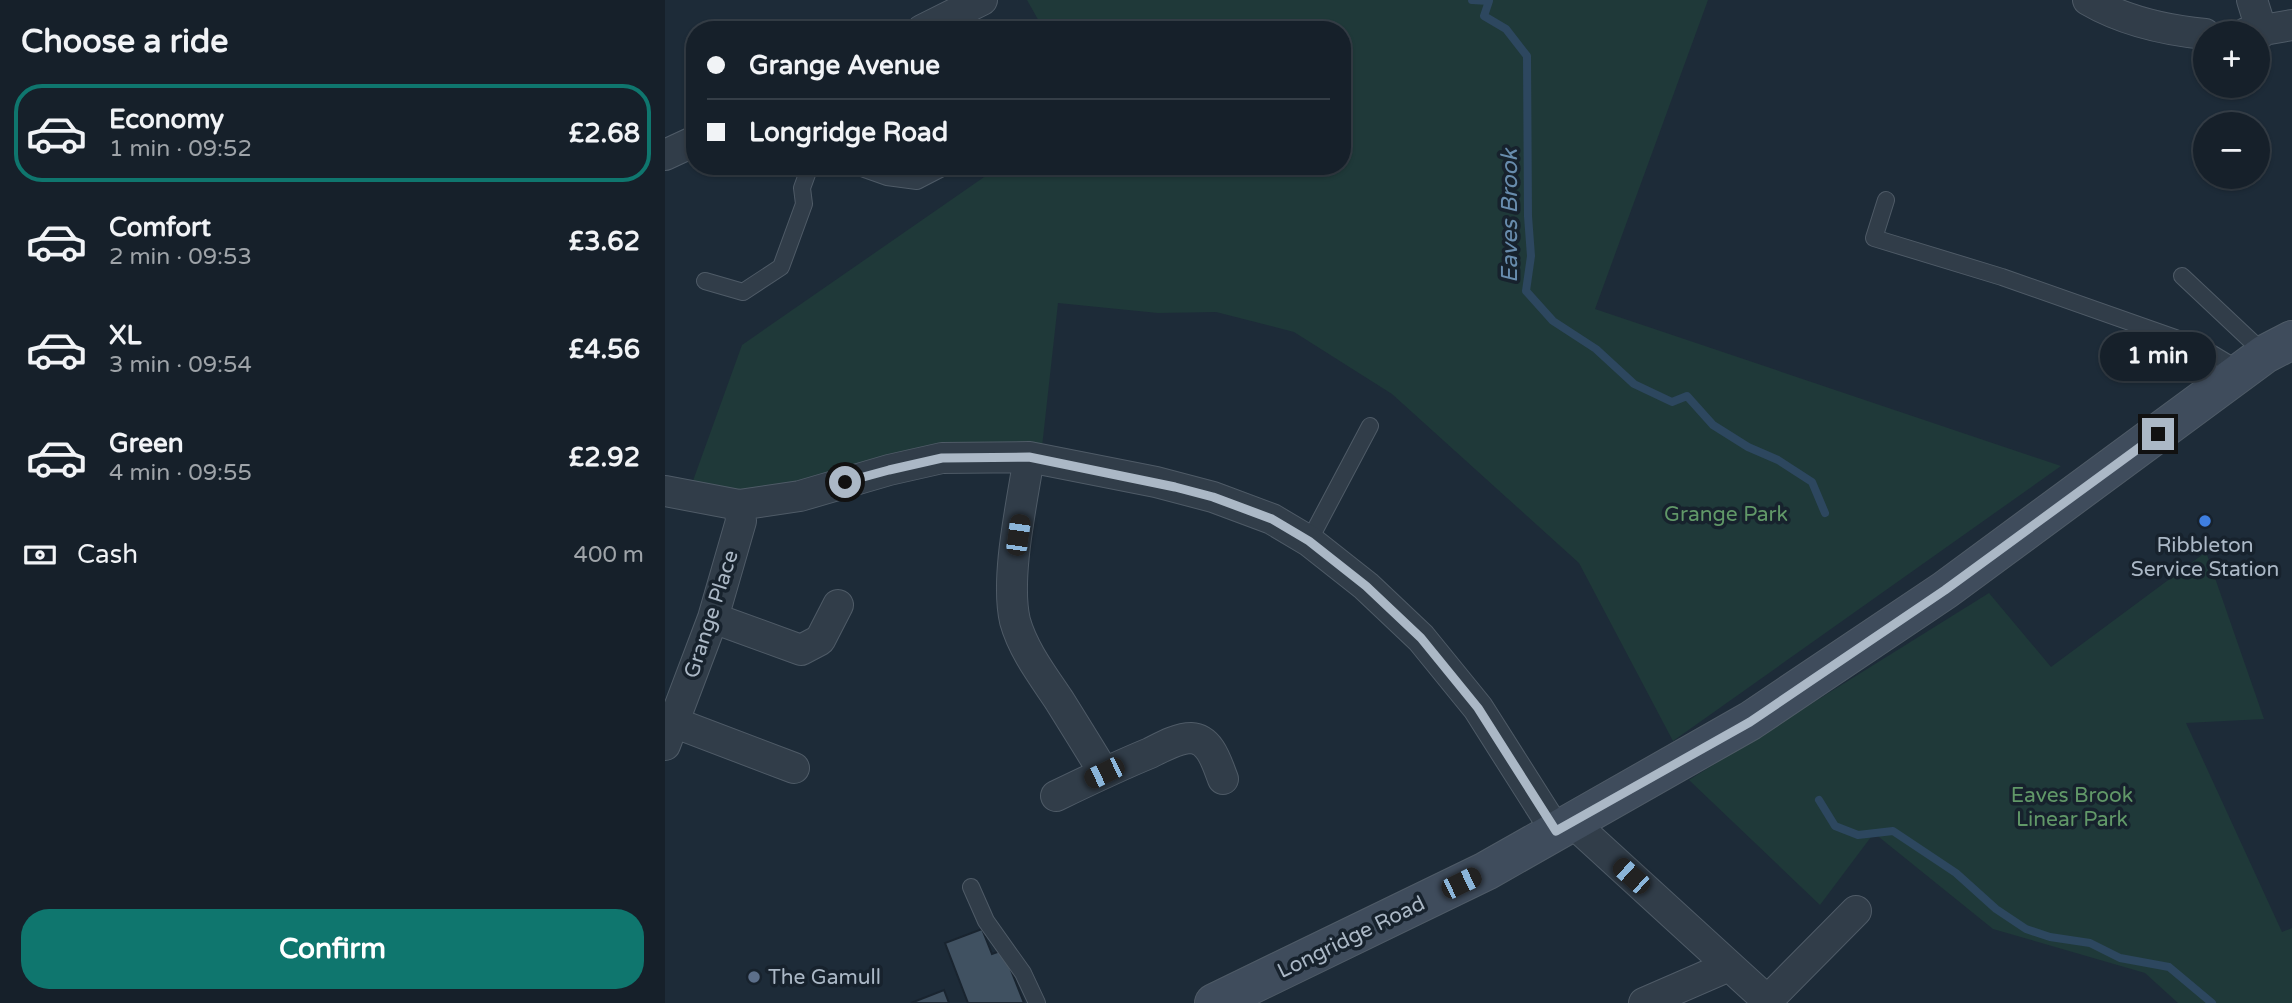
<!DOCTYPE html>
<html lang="en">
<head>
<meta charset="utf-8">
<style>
	body { margin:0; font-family:"Varela Round",sans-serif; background:#1f2832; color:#f1f3f6; height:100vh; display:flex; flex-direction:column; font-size:26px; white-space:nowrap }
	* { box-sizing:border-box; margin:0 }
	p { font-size:23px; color:#9ea3a8 }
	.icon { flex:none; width:38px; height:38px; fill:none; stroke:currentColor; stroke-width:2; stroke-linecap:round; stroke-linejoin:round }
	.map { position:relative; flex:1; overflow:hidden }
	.panel { display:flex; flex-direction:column; background:#16202a; width:665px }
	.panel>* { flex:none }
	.hud { position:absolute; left:21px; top:21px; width:665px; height:154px; border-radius:28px; box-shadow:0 2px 5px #0004,0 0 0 2px #353e47; display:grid; align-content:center; height:154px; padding:0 21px; background:#16202a }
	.controls { position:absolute; left:1528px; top:21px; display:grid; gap:14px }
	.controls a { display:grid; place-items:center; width:77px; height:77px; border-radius:50%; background:#16202a; box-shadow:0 2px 5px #0004,0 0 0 2px #353e47; font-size:35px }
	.end { position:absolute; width:32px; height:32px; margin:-16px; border:9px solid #abb8c6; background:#111; box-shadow:0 0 0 4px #111 }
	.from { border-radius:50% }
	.bubble { position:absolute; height:49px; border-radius:24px; background:#16202a; box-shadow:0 2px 5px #0004,0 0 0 2px #353e47; font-size:23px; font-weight:700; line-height:49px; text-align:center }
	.car { position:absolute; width:21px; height:42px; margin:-21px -10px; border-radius:9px; box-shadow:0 0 5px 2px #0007; background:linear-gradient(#222 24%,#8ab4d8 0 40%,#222 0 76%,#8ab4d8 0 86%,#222 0) }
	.hud b { display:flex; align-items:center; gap:24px; height:66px; font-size:26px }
	.hud b+b { border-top:2px solid #353e47 }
	.hud i { width:18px; height:18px; background:#f1f3f6 }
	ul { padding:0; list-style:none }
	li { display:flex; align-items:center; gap:21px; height:98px; margin:0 14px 10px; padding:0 7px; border:4px solid transparent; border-radius:28px }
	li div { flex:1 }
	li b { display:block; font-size:26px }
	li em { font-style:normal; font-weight:700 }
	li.current { border-color:#0f766e }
	li>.icon { width:63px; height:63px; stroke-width:1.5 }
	h2 { padding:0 21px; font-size:32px; line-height:84px }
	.pay { display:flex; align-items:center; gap:18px; height:77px; padding:0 21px; font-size:26px }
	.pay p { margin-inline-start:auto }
	.cta { display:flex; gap:14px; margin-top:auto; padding:14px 21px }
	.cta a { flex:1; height:80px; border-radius:28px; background:#0f766e; color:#fff; font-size:28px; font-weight:700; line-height:80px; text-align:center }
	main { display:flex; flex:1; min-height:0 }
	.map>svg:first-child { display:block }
	.green { fill:#1f3939 }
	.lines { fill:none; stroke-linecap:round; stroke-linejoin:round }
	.stream { stroke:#2d475f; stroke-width:8 }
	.building { fill:#405161; stroke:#19242f; stroke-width:2 }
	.lane-casing { stroke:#4f5b67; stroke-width:18 }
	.street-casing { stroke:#4f5b67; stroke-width:32 }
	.secondary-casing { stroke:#4f5b67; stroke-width:40 }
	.lane { stroke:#313d49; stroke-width:16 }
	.street { stroke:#313d49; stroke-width:30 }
	.secondary { stroke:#3f4c5c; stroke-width:38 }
	.route { stroke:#abb8c6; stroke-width:9 }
	.shop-dot { fill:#3f7fe0; stroke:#17222d; stroke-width:2.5 }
	.service-dot { fill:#5c6f8a; stroke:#17222d; stroke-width:2.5 }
	.labels { text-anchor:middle; stroke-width:7; stroke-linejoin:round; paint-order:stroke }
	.park-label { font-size:21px; fill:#619868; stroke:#17222d }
	.poi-label { font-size:21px; fill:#abb8c6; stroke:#17222d }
	.street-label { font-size:21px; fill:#abb8c6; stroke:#17222d }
	.water-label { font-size:23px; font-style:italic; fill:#688cad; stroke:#17222d }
</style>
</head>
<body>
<main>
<section class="panel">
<h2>Choose a ride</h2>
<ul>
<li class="current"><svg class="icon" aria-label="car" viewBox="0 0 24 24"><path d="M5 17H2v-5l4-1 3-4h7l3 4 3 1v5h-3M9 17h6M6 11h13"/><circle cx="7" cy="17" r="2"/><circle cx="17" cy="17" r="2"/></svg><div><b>Economy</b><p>1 min · 09:52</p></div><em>£2.68</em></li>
<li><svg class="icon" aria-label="car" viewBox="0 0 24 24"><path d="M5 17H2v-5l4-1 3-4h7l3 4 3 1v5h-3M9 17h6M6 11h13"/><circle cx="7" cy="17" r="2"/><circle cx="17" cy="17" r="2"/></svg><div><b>Comfort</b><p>2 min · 09:53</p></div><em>£3.62</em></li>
<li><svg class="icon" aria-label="car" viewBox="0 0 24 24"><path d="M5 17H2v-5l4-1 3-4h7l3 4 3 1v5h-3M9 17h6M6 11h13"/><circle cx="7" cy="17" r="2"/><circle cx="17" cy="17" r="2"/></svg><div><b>XL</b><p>3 min · 09:54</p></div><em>£4.56</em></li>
<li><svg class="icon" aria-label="car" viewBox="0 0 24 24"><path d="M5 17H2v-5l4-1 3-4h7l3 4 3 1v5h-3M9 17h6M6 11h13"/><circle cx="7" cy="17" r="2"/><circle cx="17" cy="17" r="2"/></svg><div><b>Green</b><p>4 min · 09:55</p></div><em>£2.92</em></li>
</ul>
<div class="pay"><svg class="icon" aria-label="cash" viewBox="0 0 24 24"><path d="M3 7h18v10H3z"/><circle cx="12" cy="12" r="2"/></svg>Cash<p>400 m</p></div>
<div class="cta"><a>Confirm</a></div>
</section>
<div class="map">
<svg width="1627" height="1003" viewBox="0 0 1627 1003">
	<rect width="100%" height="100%" fill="#1d2b38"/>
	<!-- green -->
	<path class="green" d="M362,0H1043L930,309L1396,466L1008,741L914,563L727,394L629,332L551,312L493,313L393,303L377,447L106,494L25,489L77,345L335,166H677V30H379Z
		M1541,552L1599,719L1521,723L1617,932L1627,928V1003H1513L1480,973L1328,929L1209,833L1155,905L1024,780L1324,593L1386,667Z"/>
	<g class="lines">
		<!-- stream -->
		<path class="stream" d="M807,0L824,1L819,16L841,29L862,56L863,216L866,256L861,291L888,321L931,349L969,384L1007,402L1022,396L1048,425L1083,447L1113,460L1147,482L1160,513
			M1154,800L1170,826L1193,835L1228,831L1291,873L1331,909L1361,929L1385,937L1425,943L1455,958L1504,967L1547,1003"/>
	</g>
	<!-- building -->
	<path class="building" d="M317,929L327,954L338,950L359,1003H303L280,943Z
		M279,990L284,1003H246Z"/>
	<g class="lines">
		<!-- lane casing -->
		<g class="lane-casing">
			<path id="lane" d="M191,166L222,177L252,181L281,166
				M1221,200L1209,238L1337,277L1536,347L1576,371
				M1517,276L1600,354
				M40,281L78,292L116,267L139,204L137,188L145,166
				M644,541L705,426
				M306,887L321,921L358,973L372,1003"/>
		</g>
		<!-- street casing -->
		<g class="street-casing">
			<path id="street" d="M1423,0C1459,21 1499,30 1540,34
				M1587,0L1597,32
				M257,30L317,0
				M1581,33L1627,25
				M0,155L30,141
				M364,457C357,503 340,578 350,621C358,650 378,676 394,700C409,724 424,748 439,773
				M0,491L74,505L135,496L224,470L277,458L364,457L491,482L548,497L607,519L644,541L701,586L756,638L813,708L891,831
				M48,618L136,650L155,640L173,605
				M0,719L129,768
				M0,745L48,618L76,521L74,505
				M391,796C422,781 453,766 485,753C497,747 513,738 526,738C546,739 552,764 558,779
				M907,822L1105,1003
				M1102,1001L1191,911
				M979,1003L1064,966"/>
		</g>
		<!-- secondary casing -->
		<g class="secondary-casing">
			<path id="secondary" d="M549,1003L821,871L1085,721L1280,590L1600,354L1627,340"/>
		</g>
		<!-- lane -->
		<use href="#lane" class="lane"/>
		<!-- street -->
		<use href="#street" class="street"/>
		<!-- secondary -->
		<use href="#secondary" class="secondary"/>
	</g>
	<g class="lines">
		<!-- route -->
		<path class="route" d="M180,482L224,470L277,458L364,457L510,487L548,497L607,519L644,541L701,586L756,638L813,708L891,831L1085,722L1280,590L1493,434"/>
	</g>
	<!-- markers -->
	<circle class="shop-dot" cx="1540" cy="521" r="7"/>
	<circle class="service-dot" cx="89" cy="977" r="7"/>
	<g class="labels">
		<!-- park labels -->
		<g class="park-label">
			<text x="1061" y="521">Grange Park</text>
			<text x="1407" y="802">Eaves Brook<tspan x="1407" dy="24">Linear Park</tspan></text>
		</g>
		<!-- poi labels -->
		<g class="poi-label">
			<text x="1540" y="552">Ribbleton<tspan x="1540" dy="24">Service Station</tspan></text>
			<text x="103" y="984" text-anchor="start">The Gamull</text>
		</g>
		<!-- street labels -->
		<g class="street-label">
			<text transform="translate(46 614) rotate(-72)" y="7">Grange Place</text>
			<text transform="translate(686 937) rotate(-26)" y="7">Longridge Road</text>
		</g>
		<!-- water labels -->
		<g class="water-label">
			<text transform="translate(844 216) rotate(-90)" y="8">Eaves Brook</text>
		</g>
	</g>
</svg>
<div class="controls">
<a>+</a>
<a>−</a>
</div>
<i class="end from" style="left:180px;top:482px"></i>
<i class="end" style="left:1493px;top:434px"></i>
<div class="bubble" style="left:1435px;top:332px;width:116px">1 min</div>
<i class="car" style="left:353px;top:535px;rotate:8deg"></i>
<i class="car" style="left:439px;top:773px;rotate:244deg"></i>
<i class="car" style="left:966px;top:876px;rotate:312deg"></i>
<i class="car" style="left:796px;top:883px;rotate:64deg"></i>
<div class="hud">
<b><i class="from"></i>Grange Avenue</b>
<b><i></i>Longridge Road</b>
</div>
</div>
</main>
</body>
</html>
